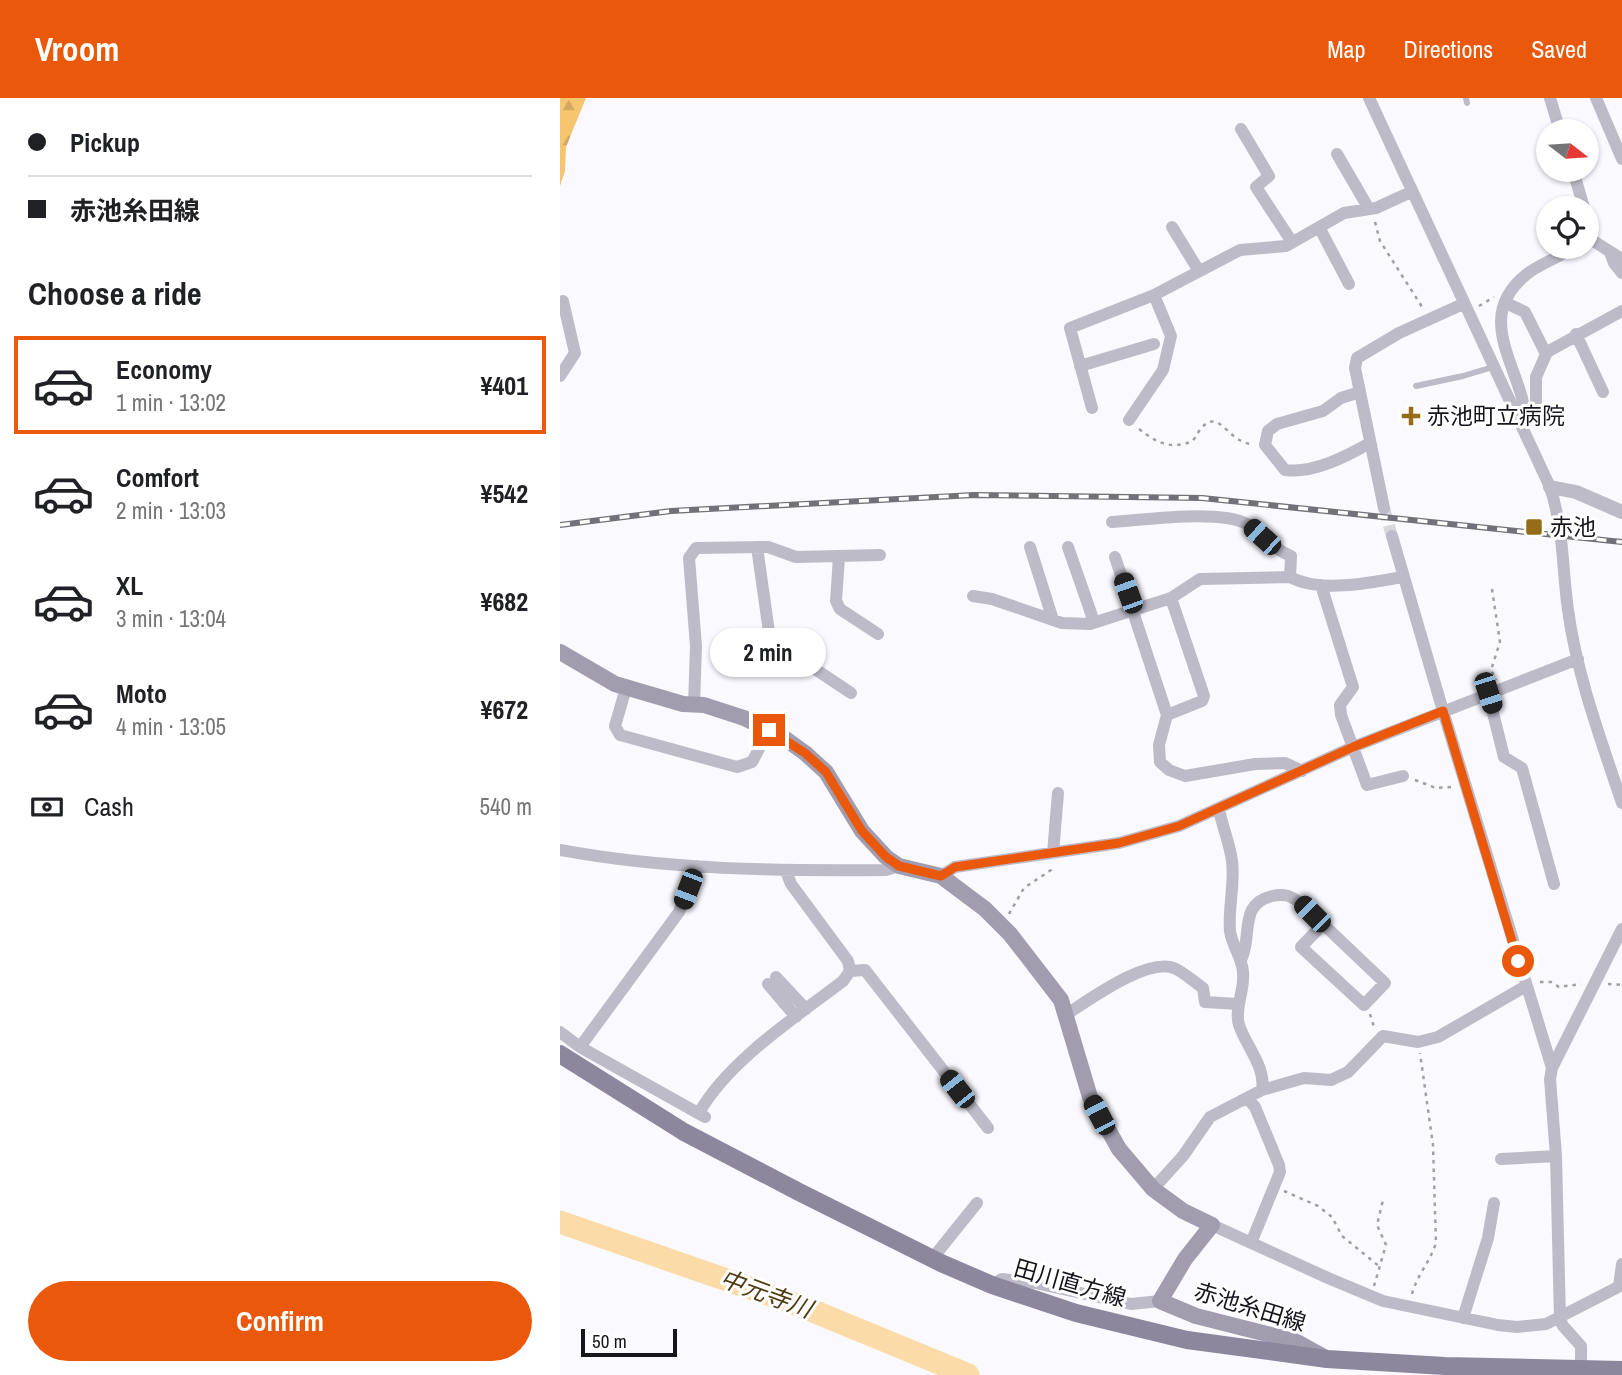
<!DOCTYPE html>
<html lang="en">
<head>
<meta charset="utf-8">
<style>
	body { margin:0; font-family:"Archivo Narrow","Noto Sans JP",sans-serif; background:#f2f2f2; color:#202124; height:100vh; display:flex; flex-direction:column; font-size:26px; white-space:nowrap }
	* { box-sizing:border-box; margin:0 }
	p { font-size:23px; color:#757577 }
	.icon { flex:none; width:38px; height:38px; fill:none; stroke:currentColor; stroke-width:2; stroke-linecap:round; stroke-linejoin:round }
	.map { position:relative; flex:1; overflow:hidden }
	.panel { display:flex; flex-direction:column; background:#fff; width:560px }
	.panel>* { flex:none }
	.banner { display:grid; align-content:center; height:154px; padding:0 28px; background:#fff }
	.needle { width:46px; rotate:107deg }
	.fabs { position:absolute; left:976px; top:21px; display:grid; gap:14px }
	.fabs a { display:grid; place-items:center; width:63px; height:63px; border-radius:50%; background:#fff; box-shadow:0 2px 5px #0004; font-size:35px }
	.scale { position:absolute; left:21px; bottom:18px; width:96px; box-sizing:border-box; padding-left:7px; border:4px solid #16141d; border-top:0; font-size:19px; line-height:24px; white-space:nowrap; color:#16141d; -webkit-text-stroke:5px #fff; paint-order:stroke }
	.end { position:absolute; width:32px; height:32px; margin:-16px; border:9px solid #ea580c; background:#fff; box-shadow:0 0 0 4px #fff }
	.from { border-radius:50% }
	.bubble { position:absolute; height:49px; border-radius:24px; background:#fff; box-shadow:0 2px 5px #0004; font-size:23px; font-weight:700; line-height:49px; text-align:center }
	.car { position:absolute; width:21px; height:42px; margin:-21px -10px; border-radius:9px; box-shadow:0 0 5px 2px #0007; background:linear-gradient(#222 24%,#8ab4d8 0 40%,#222 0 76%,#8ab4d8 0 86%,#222 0) }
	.banner b { display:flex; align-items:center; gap:24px; height:66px; font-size:26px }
	.banner b+b { border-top:2px solid #e0e0e0 }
	.banner i { width:18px; height:18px; background:#202124 }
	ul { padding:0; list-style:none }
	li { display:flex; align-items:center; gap:21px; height:98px; margin:0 14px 10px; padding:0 14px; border:4px solid transparent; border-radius:0px }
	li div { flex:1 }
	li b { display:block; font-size:26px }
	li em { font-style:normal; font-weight:700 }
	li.on { border-color:#ea580c }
	li>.icon { width:63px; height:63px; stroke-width:1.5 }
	h2 { padding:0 28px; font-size:32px; line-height:84px }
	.pay { display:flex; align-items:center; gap:18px; height:77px; padding:0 28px; font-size:26px }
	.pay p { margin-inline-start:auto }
	.action { display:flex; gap:14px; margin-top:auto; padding:14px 28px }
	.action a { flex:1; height:80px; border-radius:42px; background:#ea580c; color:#fff; font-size:28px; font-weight:700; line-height:80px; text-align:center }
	header { display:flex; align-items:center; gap:42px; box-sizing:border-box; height:98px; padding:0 35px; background:#ea580c; color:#fff }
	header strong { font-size:33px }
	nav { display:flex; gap:38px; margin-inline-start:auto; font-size:24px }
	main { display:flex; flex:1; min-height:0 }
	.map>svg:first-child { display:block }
	.forest { fill:url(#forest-firs) }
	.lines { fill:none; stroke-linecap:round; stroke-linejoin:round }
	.river { stroke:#fbdca8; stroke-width:23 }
	.minor-tunnel { stroke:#d8d7dd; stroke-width:12; stroke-dasharray:12 6; stroke-linecap:butt }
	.path { stroke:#a09fa6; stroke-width:2.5; stroke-dasharray:3.5 5; stroke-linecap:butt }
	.service { stroke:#bebbc8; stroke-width:6 }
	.minor { stroke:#bebbc8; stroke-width:12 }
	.tertiary { stroke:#bebbc8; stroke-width:14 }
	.secondary { stroke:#a19daf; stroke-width:16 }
	.primary { stroke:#8d879d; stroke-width:18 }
	.rail-casing { stroke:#727078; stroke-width:6 }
	.rail { stroke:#fff; stroke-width:3.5; stroke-dasharray:10; stroke-linecap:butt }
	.route { stroke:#ea580c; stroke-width:9 }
	.poi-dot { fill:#956c17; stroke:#fff; stroke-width:2.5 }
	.labels { text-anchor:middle; stroke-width:6; stroke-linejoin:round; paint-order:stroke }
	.poi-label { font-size:23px; fill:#16141d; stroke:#fff; text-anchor:start }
	.street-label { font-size:23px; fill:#16141d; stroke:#fff }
	.water-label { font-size:24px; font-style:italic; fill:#4f3a12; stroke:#fff }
</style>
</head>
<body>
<header>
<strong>Vroom</strong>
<nav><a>Map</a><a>Directions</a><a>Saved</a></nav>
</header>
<main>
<section class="panel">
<div class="banner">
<b><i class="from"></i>Pickup</b>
<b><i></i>赤池糸田線</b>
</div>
<h2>Choose a ride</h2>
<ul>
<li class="on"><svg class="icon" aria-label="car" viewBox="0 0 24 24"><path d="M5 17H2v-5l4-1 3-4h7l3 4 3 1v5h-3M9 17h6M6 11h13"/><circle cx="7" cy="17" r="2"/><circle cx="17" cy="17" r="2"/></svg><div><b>Economy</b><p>1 min · 13:02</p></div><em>¥401</em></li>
<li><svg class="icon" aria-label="car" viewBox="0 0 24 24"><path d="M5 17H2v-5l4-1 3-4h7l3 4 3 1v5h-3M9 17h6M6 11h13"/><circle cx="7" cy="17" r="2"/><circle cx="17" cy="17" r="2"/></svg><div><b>Comfort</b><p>2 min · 13:03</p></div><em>¥542</em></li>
<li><svg class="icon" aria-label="car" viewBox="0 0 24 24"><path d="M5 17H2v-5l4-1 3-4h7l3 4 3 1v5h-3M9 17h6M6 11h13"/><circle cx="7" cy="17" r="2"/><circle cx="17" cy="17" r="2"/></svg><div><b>XL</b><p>3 min · 13:04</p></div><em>¥682</em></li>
<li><svg class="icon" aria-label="car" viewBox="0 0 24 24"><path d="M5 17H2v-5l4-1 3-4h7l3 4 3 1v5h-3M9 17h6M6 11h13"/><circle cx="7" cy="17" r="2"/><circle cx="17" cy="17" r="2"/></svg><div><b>Moto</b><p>4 min · 13:05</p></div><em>¥672</em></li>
</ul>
<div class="pay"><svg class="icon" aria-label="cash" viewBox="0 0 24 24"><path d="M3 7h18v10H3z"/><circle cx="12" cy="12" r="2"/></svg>Cash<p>540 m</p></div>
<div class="action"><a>Confirm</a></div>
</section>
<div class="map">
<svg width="1062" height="1277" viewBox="0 0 1062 1277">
	<defs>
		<pattern id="forest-firs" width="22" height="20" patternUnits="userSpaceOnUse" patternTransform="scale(1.75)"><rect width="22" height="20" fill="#f6c570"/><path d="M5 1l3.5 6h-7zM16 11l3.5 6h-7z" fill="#d2a861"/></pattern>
	</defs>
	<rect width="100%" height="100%" fill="#faf9ff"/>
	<!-- forest -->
	<path class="forest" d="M0,0H26L6,49L5,73L0,88Z"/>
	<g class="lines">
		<!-- river -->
		<path class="river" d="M0,1124L236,1206L408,1277"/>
		<!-- minor-tunnel -->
		<path class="minor-tunnel" d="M824,410L832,438"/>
		<!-- path -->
		<path class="path" d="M815,124L820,143L864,212
			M919,208L934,199
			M579,331C597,345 610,352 633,343C657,298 665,345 692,346
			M932,491L940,544L931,572L936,582
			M855,682L876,690L893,689
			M449,816L464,790L491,772L492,768
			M980,884H991L999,889L1021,886
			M1048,886L1062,887
			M810,916L814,929
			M724,1093L758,1108L772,1119L782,1138L820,1169
			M814,1188L826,1147L817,1127L823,1102
			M852,1196C857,1177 870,1164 876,1145L873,1047L860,955"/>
		<!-- service -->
		<path class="service" d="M906,0L907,5
			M856,288L903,278L933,269"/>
		<!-- minor -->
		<path class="minor" d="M809,0L990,389C1004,432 1002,469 1008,512C1017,578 1041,642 1062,705
			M990,0L1000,33
			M1036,0L1062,61
			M681,31L709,78L696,89L732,144
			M777,56L809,111
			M1013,72L1024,110
			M612,129L639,173
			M759,129L789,186
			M1027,139L1062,161
			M1050,154L1054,165L1062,175
			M946,205L965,214L986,256
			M1016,236L1043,294
			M520,268L594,246
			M0,278L15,255L3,203
			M800,294L781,300L763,313L717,326L708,333L705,347L725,372C753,376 787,358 810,345
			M532,310L510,230L594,197L680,152L726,148L784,115L816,110L851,94
			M569,322L603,272L611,238L594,197
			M965,325L976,319V279L987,254L1062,213
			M965,327C964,318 964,309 962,300C950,256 919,214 967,176C981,165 999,160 1013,149
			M824,410L795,270L797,260L839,235L903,206
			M552,424C585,422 659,411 687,426C705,435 710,450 731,458L730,479
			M832,438L883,613L992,970
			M197,449L210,541L291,595
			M470,449L493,522
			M508,449L532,518L530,526
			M279,459L276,503L280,511L318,536
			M555,459L607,617L599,647L600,664L609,672L625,678L695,666L725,665L742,673
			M761,487L793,589L780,607L781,617L807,687L843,678
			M413,498L432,501L502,525L530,526L611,500L640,481L730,479C759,495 810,485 842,479
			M66,590L55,628L60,637L177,669L192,664L209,632
			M928,595L944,659L962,670L994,786
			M134,607L136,548L129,460L136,450L208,449L236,459L320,457
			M607,617L642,603L644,598L611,500
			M659,711C662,728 670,746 672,763C675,786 668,810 670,833C672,848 682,859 683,874C685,892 674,911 679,927C686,948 706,969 702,992
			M0,752C108,772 217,773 326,772L339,768
			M493,755L498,695
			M381,778L395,769L559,745L619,728L793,649L1018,561
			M681,862C693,838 678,806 712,798C725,795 731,798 742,806L825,885L804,907L741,849L763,826
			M290,873L305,872L428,1030
			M216,879L246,911
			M208,886L236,919
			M507,916C529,902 590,857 616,871C626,876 634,884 643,890L645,904L678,906
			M0,934L20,949L145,1019
			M20,949L119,814L137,768
			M688,1001L695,1009L719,1067L720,1074L691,1145
			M139,1015C168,963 236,919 283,883L290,873L288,863L231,786L226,773
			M941,1061L996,1058
			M593,1091L623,1058L650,1019L702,992L744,980L771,982L788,974L823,938L858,944L878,939L966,888
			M652,1127L768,1180L823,1203L938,1227L957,1229L986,1226L1062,1187
			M372,1161L417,1105
			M432,1187L442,1181L475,1185L571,1206L600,1203
			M1059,1188L1062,1166
			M903,1220L928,1140L934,1105
			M1021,1271V1248L1003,1228L1000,1221L996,1058L990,981L992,970L1062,831"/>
		<!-- tertiary -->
		<path class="tertiary" d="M990,389L1016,394L1062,414"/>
		<!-- secondary -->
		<path class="secondary" d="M0,554L55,586L123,606L144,607L184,620L220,637L245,655L266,674L302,733L326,759L339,768L381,778L425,811L450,836L501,902L530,999L559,1051L593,1091L623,1113L652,1127L625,1161L600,1203L636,1218L735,1243L764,1259"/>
		<!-- primary -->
		<path class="primary" d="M0,956L124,1034L239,1094L381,1165L432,1187L516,1215L627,1242L767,1261L885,1268L1062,1272"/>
		<!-- rail casing -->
		<g class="rail-casing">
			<path id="rail" d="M0,427L111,413L414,397L642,400L1062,444"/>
		</g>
		<!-- rail -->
		<use href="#rail" class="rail"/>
	</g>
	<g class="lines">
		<!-- route -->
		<path class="route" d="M209,632L245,655L266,674L302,733L326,759L339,768L381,778L395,769L559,745L619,728L793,649L883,613L958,863"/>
	</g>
	<!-- markers -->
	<g class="poi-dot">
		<path d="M847.5 307.5h7v7h7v7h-7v7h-7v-7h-7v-7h7z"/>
		<rect x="965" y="420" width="18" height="18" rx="3.5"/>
	</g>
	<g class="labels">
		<!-- poi labels -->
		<g class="poi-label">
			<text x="867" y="326">赤池町立病院</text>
			<text x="990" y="437">赤池</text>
		</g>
		<!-- street labels -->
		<g class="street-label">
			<text transform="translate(510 1185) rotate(16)" y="8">田川直方線</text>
			<text transform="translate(690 1209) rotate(17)" y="8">赤池糸田線</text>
		</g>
		<!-- water labels -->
		<g class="water-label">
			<text transform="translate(206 1196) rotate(20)" y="8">中元寺川</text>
		</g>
	</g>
</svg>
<div class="fabs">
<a><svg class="needle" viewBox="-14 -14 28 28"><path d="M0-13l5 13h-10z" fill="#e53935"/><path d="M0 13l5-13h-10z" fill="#757577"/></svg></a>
<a><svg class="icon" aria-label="locate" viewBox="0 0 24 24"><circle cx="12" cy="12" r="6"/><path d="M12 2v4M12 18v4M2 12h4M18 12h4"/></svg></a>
</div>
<div class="scale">50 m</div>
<i class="end from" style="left:958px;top:863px"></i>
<i class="end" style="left:209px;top:632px"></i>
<div class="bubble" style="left:150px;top:530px;width:116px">2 min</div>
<i class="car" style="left:702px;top:439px;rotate:312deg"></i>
<i class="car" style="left:568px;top:495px;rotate:340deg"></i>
<i class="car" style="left:928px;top:595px;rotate:162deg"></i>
<i class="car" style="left:128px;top:791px;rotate:201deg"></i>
<i class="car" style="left:752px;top:816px;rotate:315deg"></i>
<i class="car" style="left:397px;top:991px;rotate:322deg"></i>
<i class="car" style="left:539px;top:1017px;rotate:332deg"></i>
</div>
</main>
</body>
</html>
